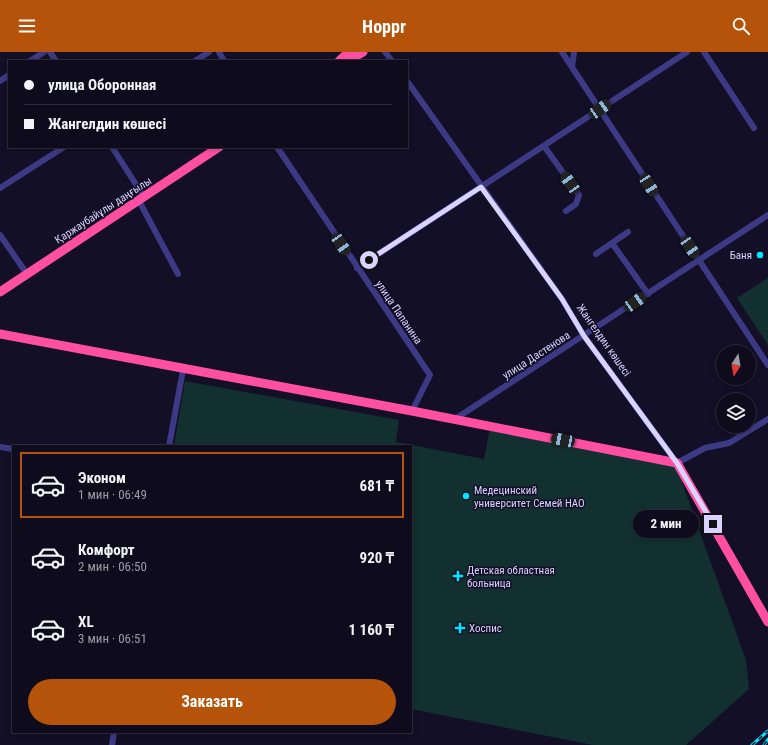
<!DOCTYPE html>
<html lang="ru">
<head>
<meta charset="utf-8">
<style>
	body { margin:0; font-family:"Roboto Condensed",sans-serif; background:#1c1929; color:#f1f3f6; height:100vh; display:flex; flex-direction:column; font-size:15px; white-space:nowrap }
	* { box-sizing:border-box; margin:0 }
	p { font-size:13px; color:#9b9ba3 }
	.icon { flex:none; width:22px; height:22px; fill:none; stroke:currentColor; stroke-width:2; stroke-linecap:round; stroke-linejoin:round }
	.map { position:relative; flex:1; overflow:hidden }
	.panel { position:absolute; left:12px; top:393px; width:400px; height:288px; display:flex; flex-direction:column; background:#0e0b1c; border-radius:0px; box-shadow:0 2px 6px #0003,0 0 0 1px #2e2b3b }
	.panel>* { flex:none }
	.banner { position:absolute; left:8px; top:8px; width:400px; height:88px; border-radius:0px; box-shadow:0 2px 6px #0003,0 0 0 1px #2e2b3b; display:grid; align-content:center; height:88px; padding:0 16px; background:#0e0b1c }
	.needle { width:26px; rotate:191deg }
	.fabs { position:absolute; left:716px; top:293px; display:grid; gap:8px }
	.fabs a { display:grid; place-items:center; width:40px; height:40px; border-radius:50%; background:#0e0b1c; box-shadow:0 2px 6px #0003,0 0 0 1px #2e2b3b; font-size:20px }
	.end { position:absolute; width:18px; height:18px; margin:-9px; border:5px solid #d9d4ff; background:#111; box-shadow:0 0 0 2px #111 }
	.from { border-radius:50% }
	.bubble { position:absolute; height:28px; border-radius:14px; background:#0e0b1c; box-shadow:0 2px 6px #0003,0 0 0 1px #2e2b3b; font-size:13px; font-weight:700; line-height:28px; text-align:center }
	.car { position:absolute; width:12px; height:24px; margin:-12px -6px; border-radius:5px; box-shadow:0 0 3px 1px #0007; background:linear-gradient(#222 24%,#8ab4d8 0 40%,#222 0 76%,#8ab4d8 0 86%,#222 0) }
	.banner b { display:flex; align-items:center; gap:14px; height:38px; font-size:15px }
	.banner b+b { border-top:1px solid #2e2b3b }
	.banner i { width:10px; height:10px; background:#f1f3f6 }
	ul { padding:7px 0 0; list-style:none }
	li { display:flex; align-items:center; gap:12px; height:66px; margin:0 8px 6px; padding:0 8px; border:2px solid transparent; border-radius:0px }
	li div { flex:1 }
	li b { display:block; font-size:15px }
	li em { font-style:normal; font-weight:700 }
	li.selected { border-color:#b45309 }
	li>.icon { width:36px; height:36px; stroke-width:1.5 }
	.button { display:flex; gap:8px; margin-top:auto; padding:8px 16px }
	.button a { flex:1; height:46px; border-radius:24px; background:#b45309; color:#fff; font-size:16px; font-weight:700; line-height:46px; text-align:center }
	header { display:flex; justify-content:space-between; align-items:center; height:52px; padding:0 16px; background:#b45309; color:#fff; font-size:18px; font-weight:700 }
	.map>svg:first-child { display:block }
	.green { fill:#12302f }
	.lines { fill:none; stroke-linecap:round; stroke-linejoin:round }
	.minor { stroke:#3d3a85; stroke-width:6 }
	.highway { stroke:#ff4fa3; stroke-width:9 }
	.rail-casing { stroke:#00e5ff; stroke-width:3 }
	.rail { stroke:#130f26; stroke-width:1.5; stroke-dasharray:4.5; stroke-linecap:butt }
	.route { stroke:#d9d4ff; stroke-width:5 }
	.poi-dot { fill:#00e5ff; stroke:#130f26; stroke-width:1.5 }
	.labels { text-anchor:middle; stroke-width:3; stroke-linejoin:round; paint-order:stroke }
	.street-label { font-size:11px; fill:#d9d4ff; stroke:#130f26 }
	.poi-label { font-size:11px; fill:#d9d4ff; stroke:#130f26; text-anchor:start }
</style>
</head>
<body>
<header><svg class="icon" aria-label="menu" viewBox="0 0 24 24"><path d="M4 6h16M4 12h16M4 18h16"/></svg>Hoppr<svg class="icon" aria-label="search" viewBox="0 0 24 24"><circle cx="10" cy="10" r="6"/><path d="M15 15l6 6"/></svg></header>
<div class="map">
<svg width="768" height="693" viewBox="0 0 768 693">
	<rect width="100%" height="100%" fill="#130f26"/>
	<!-- green -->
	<path class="green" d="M768,226V293L737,246Z
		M185,329L399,368L396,390L484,407L490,376L673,413L680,425L746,608L749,637L686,693H593L411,657V394H174Z"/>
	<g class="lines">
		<!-- minor -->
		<path class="minor" d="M50,0L56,9
			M219,0L224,9
			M385,0L392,9
			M562,0L768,313
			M704,0L754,76
			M30,9L44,0
			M195,9L209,0
			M572,15L574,0
			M0,29L9,23
			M407,29L562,247L584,284L677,411L705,396L729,391L768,367
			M544,94L579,143L576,152L566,159
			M112,95L144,145
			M277,95L430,323L412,359
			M0,136L64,95
			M139,149L178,222
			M0,183L27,222
			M612,191L628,180
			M596,202L612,191L648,242
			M357,216L687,0
			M455,367L768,163
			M169,394L183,318
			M0,395L13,397
			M112,693L114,680"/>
		<!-- highway -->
		<path class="highway" d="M339,9L349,0
			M347,9L363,0
			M0,240L219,95
			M0,282L412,359L677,411L768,570"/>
		<!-- rail casing -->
		<g class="rail-casing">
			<path id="rail" d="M752,693L768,679
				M764,693L768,687"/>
		</g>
		<!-- rail -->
		<use href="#rail" class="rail"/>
	</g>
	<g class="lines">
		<!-- route -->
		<path class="route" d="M369,208L481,135L562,247L584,284L677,411L713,472"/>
	</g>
	<!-- markers -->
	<g class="poi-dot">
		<circle cx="760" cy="203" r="4"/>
		<circle cx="466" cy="444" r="4"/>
		<path d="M456 518h4v4h4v4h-4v4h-4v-4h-4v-4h4z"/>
		<path d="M458 570h4v4h4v4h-4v4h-4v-4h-4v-4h4z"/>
	</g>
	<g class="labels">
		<!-- street labels -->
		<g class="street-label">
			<text transform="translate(103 158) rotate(-33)" y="4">Қаржаубайұлы даңғылы</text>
			<text transform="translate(399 260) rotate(56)" y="4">улица Папанина</text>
			<text transform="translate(604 288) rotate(55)" y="4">Жангелдин көшесі</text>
			<text transform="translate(536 303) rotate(-33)" y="4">улица Дастенова</text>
		</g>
		<!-- poi labels -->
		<g class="poi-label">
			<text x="752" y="207" text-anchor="end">Баня</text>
			<text x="474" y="442">Медецинский<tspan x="474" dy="13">университет Семей НАО</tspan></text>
			<text x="467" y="522">Детская областная<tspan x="467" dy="13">больница</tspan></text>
			<text x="469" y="580">Хоспис</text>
		</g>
	</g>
</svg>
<div class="fabs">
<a><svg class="needle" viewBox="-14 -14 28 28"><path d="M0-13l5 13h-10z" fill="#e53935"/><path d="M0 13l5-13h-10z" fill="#9b9ba3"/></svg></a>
<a><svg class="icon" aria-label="layers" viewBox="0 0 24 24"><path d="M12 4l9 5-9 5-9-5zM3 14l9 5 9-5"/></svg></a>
</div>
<i class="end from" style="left:369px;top:208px"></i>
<i class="end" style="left:713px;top:472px"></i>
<div class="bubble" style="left:633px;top:458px;width:66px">2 мин</div>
<i class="car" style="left:600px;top:57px;rotate:56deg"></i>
<i class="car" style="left:570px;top:131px;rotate:325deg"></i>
<i class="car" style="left:649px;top:133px;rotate:147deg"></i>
<i class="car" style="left:341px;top:192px;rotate:146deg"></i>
<i class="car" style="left:690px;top:195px;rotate:146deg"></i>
<i class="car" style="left:635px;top:250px;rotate:56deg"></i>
<i class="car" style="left:563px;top:388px;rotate:281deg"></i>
<div class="banner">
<b><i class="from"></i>улица Оборонная</b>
<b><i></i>Жангелдин көшесі</b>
</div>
<section class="panel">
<ul>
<li class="selected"><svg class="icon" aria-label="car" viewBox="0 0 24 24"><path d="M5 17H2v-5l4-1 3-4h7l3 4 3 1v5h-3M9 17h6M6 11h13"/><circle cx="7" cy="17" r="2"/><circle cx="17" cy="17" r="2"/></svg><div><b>Эконом</b><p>1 мин · 06:49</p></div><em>681 ₸</em></li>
<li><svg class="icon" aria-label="car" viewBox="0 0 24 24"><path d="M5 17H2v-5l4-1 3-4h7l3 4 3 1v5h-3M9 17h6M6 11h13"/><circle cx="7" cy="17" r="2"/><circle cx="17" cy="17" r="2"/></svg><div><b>Комфорт</b><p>2 мин · 06:50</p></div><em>920 ₸</em></li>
<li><svg class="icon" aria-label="car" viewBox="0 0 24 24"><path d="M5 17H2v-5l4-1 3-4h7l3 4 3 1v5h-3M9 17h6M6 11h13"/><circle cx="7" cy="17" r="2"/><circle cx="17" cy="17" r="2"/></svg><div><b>XL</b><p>3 мин · 06:51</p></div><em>1 160 ₸</em></li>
</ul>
<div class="button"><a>Заказать</a></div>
</section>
</div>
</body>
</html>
